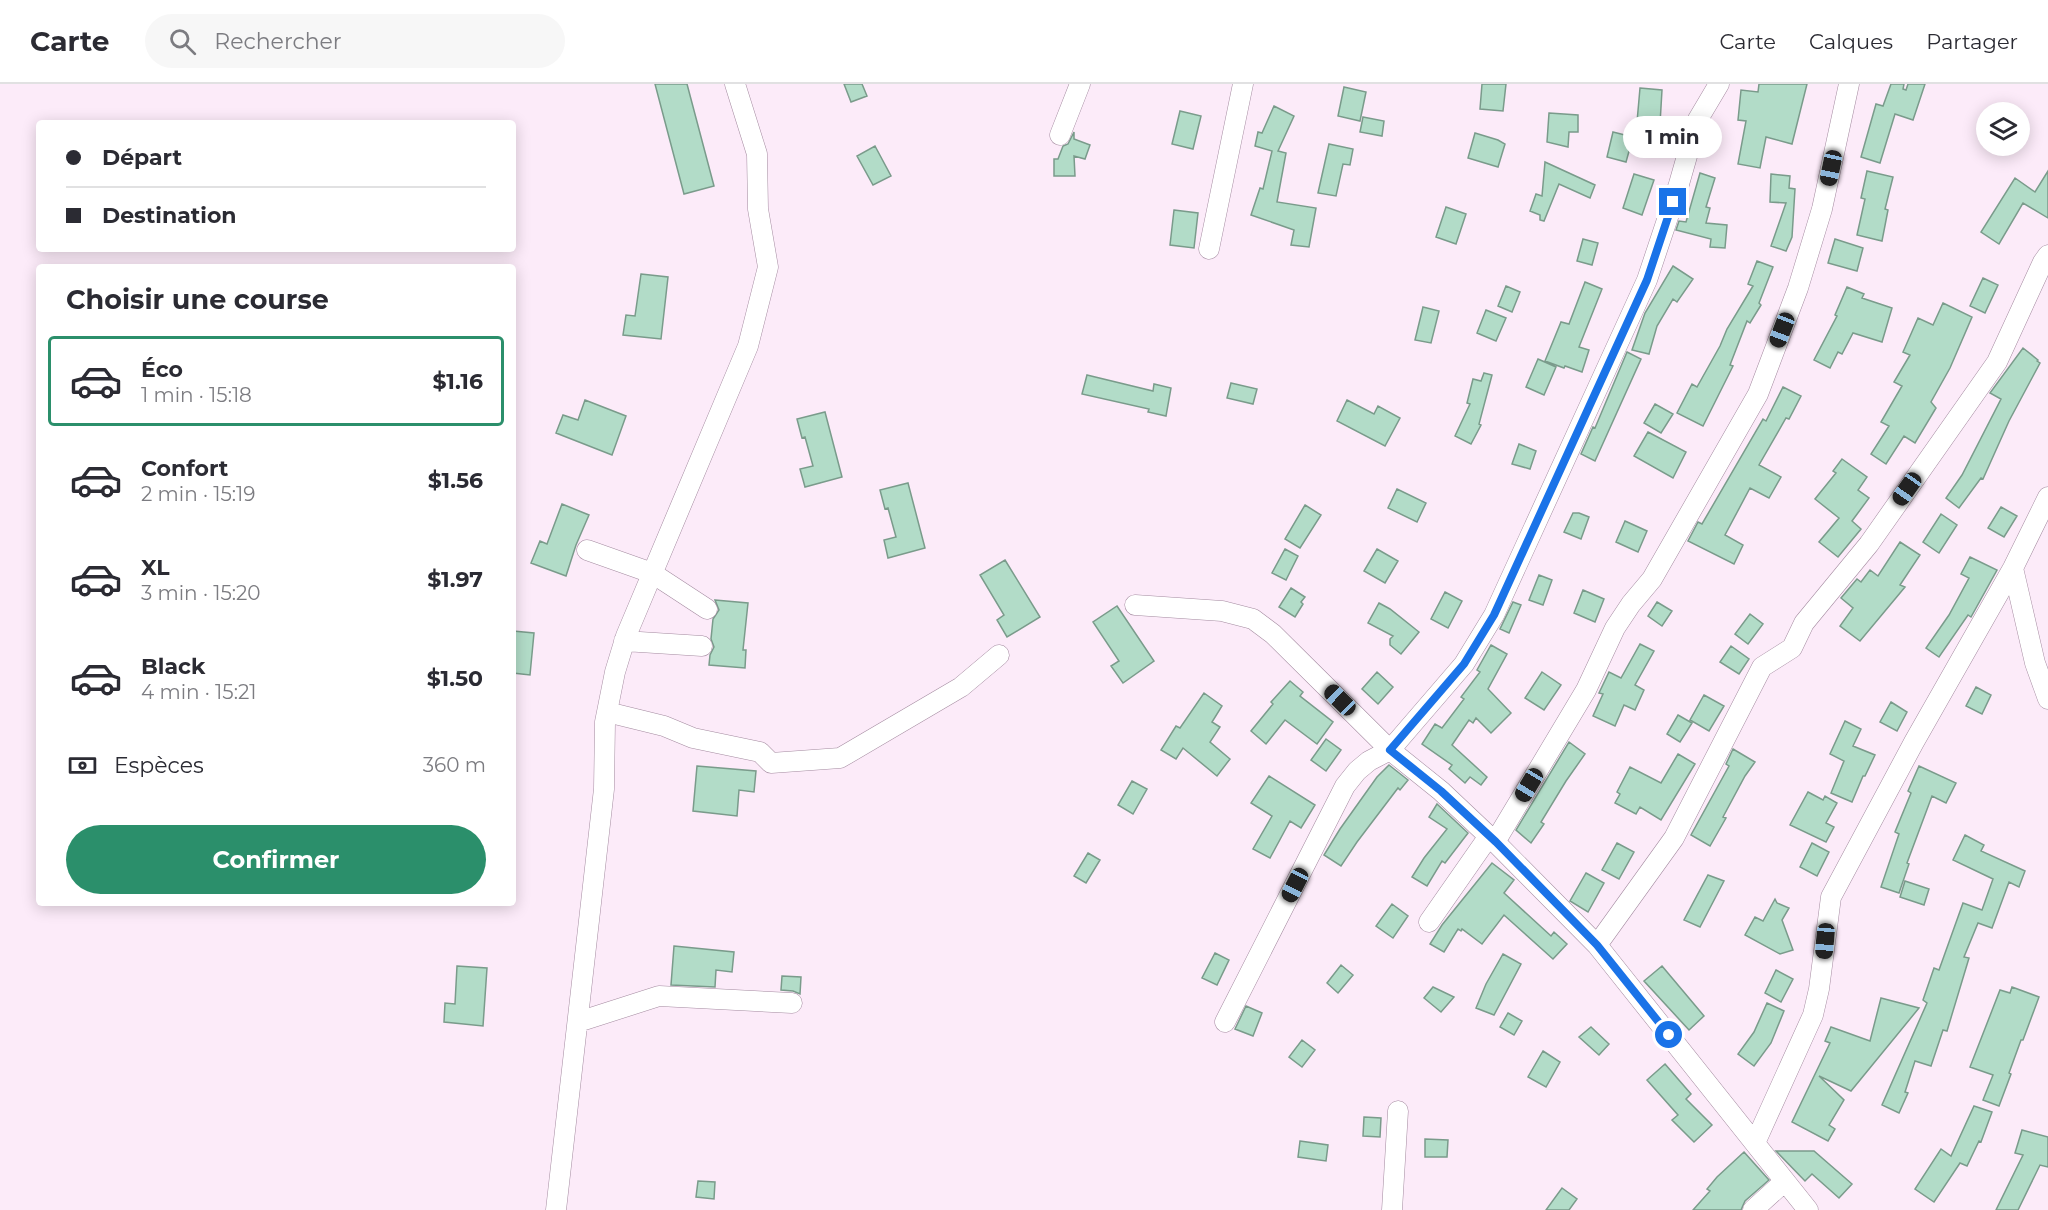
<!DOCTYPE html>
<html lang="fr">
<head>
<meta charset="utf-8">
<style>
	body { margin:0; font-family:Montserrat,sans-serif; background:#f7f7f7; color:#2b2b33; height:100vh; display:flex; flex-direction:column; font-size:22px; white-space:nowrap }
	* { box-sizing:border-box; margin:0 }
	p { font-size:20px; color:#7c7c81 }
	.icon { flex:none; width:33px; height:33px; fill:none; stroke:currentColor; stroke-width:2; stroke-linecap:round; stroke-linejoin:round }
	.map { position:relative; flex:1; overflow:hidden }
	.details { position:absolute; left:36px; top:180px; width:480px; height:642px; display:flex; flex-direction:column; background:#fff; border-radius:6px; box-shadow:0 3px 15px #0003 }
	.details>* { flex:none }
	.banner { position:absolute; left:36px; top:36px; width:480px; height:132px; border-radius:6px; box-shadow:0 3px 15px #0003; display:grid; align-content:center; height:132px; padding:0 30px; background:#fff }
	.fabs { position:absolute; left:1976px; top:18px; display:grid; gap:12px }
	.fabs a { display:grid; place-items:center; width:54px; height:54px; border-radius:50%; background:#fff; box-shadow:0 3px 15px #0003; font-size:30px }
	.end { position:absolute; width:27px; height:27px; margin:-14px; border:8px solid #1a73e8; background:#fff; box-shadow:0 0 0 3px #fff }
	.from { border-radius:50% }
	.bubble { position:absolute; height:42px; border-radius:21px; background:#fff; box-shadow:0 3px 15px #0003; font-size:20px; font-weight:700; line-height:42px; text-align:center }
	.car { position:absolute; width:18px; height:36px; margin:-18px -9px; border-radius:8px; box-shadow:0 0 4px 2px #0007; background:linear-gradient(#222 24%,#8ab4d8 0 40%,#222 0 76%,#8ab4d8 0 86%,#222 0) }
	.banner b { display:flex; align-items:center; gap:21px; height:57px; font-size:22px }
	.banner b+b { border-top:2px solid #e1e1e2 }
	.banner i { width:15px; height:15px; background:#2b2b33 }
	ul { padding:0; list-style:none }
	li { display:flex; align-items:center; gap:18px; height:90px; margin:0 12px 9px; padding:0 18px; border:3px solid transparent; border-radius:6px }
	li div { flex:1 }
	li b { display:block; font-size:22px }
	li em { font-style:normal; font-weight:700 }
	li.on { border-color:#2b8f6b }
	li>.icon { width:54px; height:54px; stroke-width:1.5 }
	h2 { padding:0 30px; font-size:27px; line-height:72px }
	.pay { display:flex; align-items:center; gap:15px; height:66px; padding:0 30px; font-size:22px }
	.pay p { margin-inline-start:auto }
	.primary-button { display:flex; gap:12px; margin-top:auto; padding:12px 30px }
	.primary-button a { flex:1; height:69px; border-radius:36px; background:#2b8f6b; color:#fff; font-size:24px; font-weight:700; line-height:69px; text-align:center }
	header { display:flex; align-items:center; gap:36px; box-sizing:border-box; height:84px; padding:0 30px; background:#fff; border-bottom:2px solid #e1e1e2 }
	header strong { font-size:28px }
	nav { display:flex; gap:33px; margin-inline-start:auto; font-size:21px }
	.search { width:420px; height:54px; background:#f7f7f7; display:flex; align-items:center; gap:15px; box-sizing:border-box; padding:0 21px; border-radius:33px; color:#7c7c81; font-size:22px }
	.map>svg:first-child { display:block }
	.building { fill:#b2dcc8; stroke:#7a9b8b; stroke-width:1.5 }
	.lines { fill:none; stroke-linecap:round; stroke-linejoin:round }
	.minor-casing { stroke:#a48ba0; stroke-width:21 }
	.minor { stroke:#fff; stroke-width:20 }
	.route { stroke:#1a73e8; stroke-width:8 }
</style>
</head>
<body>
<header>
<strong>Carte</strong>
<div class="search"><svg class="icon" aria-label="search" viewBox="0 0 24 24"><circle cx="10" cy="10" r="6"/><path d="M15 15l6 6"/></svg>Rechercher</div>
<nav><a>Carte</a><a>Calques</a><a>Partager</a></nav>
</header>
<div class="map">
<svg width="2048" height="1126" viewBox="0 0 2048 1126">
	<rect width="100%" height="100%" fill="#fcebf9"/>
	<!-- building -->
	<path class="building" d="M655,0H687L714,102L684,110Z
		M844,0H862L867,12L851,18Z
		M1482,0H1506L1503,27L1480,25Z
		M1759,0H1807L1792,60L1766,53L1760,84L1738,80L1746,37L1738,36L1741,6L1758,8Z
		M1891,0H1904L1903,5L1906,6L1908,0H1925L1913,36L1895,30L1880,79L1861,73L1876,20L1883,22Z
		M1344,3L1366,8L1360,37L1338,32Z
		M1640,4L1662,6L1660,40L1637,38Z
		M1274,22L1294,32L1278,67L1286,69L1277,118L1316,124L1309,163L1291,161L1294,146L1251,131L1260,104L1263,105L1272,67L1255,62L1258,48L1262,49Z
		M1180,27L1201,32L1193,65L1172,60Z
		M1549,29L1578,31V48H1569L1568,63L1547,58Z
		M1363,33L1384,37L1382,52L1360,48Z
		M1074,48V55L1090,61L1085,75L1074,72L1075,92H1054V75H1058L1063,62L1068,60Z
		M1613,48L1633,53L1626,78L1607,73Z
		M1475,49L1498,56L1505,60L1498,83L1468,74Z
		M1329,60L1353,65L1350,81L1343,80L1336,112L1318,109Z
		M875,62L891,92L873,101L857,72Z
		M1545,78L1595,101L1590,114L1559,100L1544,137L1540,136V131L1530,127L1536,110L1542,112Z
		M1867,87L1893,93L1885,125L1888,126L1882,157L1857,151L1865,115L1861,114Z
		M2048,87V134L2023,119L1999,160L1981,148L2015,94L2035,108Z
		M1700,89L1715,94L1706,123L1710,124L1706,139L1727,141L1725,164L1710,163L1711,155L1676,146L1679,137L1686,138Z
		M1634,90L1654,96L1642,131L1623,124Z
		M1771,90L1790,92L1789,104L1795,105L1792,153L1786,167L1771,162L1786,119L1770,118Z
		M1446,123L1466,130L1456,160L1436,153Z
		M1174,126L1198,129L1194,164L1170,161Z
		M1583,155L1598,159L1592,181L1577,177Z
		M1835,155L1863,164L1857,187L1828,179Z
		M1757,177L1773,183L1759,219L1761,221L1750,239L1747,237L1730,281L1733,282L1703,342L1677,329L1692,300L1697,303L1720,262L1727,245L1753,202L1748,200Z
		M1673,182L1693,195L1677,218L1673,215L1657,242L1649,270L1632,266L1645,229Z
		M641,190L668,193L661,255L623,251L626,231L635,232Z
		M1983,194L1998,201L1985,229L1970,222Z
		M1585,198L1602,205L1579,263L1589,266L1582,288L1565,282L1564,284L1545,277L1561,238L1569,240Z
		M1506,202L1520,208L1512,228L1498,222Z
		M1847,203L1864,210L1862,214L1892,224L1882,258L1853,249L1842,270L1838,268L1830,284L1814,276L1837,232L1835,231Z
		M1943,219L1972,233L1950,284L1931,318L1936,324L1915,359L1904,352L1886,380L1871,370L1889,342L1881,338L1902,302L1894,298L1910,271L1903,268L1918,234L1933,241Z
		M1423,223L1439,227L1431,259L1415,256Z
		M1486,226L1506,234L1496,257L1477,249Z
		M2023,264L2038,276L2037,277L2040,279L2009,337L1983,395L1981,394L1959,424L1946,414L1962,391L2001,315L1990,309Z
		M1627,268L1641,275L1595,377L1581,370L1593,343L1595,344Z
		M1538,275L1556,283L1544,311L1526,303Z
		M1484,289L1492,291L1479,340L1481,341L1471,360L1455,352L1470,320L1467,319L1473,295L1481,297Z
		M1087,291L1153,307L1154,300L1171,304L1166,332L1148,328L1149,325L1082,310Z
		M1231,299L1257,305L1253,320L1227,314Z
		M1783,303L1801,312L1789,335L1786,334L1759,381L1781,393L1769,414L1750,404L1725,451L1743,461L1734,480L1688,457L1698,438L1702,440L1763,335L1766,337Z
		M585,316L626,332L612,371L556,349L563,331L578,336Z
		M1347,316L1374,330L1378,322L1400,334L1385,362L1337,337Z
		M1655,320L1673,330L1661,349L1644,339Z
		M825,328L842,393L805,403L800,385L813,382L805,353L802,354L797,335Z
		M1648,348L1686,368L1673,394L1634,372Z
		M1519,360L1536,367L1530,385L1512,380Z
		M1842,375L1867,393L1858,406L1869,414L1852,437L1861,445L1838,473L1819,458L1839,434L1815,415L1836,389L1833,387Z
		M908,399L925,464L888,474L884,456L896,453L888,424L885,425L880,406Z
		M1397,405L1426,419L1417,438L1388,424Z
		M562,420L589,431L576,461L566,492L531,479L540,457L547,460Z
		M1305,421L1321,431L1300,464L1285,455Z
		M2001,423L2017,432L2004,453L1988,444Z
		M1573,429H1579L1589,433L1581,455L1564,448Z
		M1941,430L1957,441L1939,469L1923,458Z
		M1625,437L1647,447L1638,468L1616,458Z
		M1900,458L1920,471L1900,501L1905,503L1860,557L1840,542L1853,524L1841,514L1857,495L1861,498L1870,486L1878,492Z
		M1285,465L1298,472L1286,496L1272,489Z
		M1377,465L1398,477L1385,499L1364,487Z
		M1970,473L1997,486L1971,533L1968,531L1939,573L1926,564L1949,531L1969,494L1961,490Z
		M1005,476L1040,533L1007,553L997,536L1004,531L980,491Z
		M1539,491L1552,496L1543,521L1529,516Z
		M1291,504L1305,513L1301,518L1303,520L1295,533L1279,523Z
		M1583,506L1604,515L1595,538L1574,529Z
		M1445,508L1462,517L1448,544L1431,535Z
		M715,516L748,519L743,566H746L745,584L709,581L710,571L714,563L711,555L713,535L719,526Z
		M1513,518L1521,521L1509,549L1500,545Z
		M1657,518L1672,527L1662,542L1648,532Z
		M1379,519L1390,525L1419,548L1401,570L1390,561V555L1393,552L1368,539Z
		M1117,522L1154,577L1123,599L1111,582L1119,577L1093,538Z
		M1750,530L1763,540L1748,560L1735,550Z
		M513,547L534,549L530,591L513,589Z
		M1640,560L1654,567L1635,601L1644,606L1635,626L1624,621L1615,642L1593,632L1603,610L1599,609L1609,588L1621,594Z
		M1491,561L1507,570L1488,605L1511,629L1491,649L1476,634L1473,639L1469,636L1452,661L1487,693L1481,701L1470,693L1465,699L1449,685L1452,681L1422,660L1435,640L1442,644L1464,615L1461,613L1480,588L1477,586Z
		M1731,562L1749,575L1739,590L1720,578Z
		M1377,588L1393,603L1378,620L1362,605Z
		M1542,588L1561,601L1544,626L1525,614Z
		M1290,597L1303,608L1300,612L1333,638L1317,660L1285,636L1266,660L1251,647L1273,620L1271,618Z
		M1976,603L1991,611L1982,630L1966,622Z
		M1204,609L1222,622L1212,638L1220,643L1210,658L1230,675L1217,692L1183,664L1176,675L1161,666L1176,642L1180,644Z
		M1704,611L1724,622L1709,647L1690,636Z
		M1891,618L1907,628L1897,647L1880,638Z
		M1678,631L1692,639L1680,658L1667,650Z
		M1845,637L1861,645L1853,662L1875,671L1865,692H1863L1852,718L1831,709L1844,677L1830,670Z
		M1326,655L1341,666L1326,687L1311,676Z
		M1569,658L1585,670L1566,697L1541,738L1544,740L1531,759L1516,746Z
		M1733,665L1755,678L1745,692L1723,733L1726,734L1710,762L1691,751L1729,682L1726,680Z
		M1678,670L1695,680L1661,736L1640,723L1636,730L1615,719L1620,710L1617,708L1630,683L1661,699Z
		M1389,681L1408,696L1400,706L1398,704L1357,758L1341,782L1324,771L1340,745L1377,693Z
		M697,682L756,687L754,708L739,706L737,732L693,727Z
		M1919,682L1956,699L1946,719L1932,712L1907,779L1909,780L1899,809L1881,803L1899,750L1895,748L1911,709L1908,707Z
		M1269,692L1315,721L1301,744L1290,737L1270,774L1253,765L1272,732L1251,719Z
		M1132,697L1147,705L1133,730L1118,721Z
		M1808,708L1823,716L1825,712L1837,719L1826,739L1834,743L1826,758L1790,741Z
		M1437,720L1468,749L1445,779L1442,777L1427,802L1412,793L1424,774L1447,745L1429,733Z
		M1965,751L1984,761L1981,767L2025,787L2019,803L2009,798L1992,844L1978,839L1964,873L1969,874L1947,947L1943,946L1931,982L1915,977L1905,1008L1908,1009L1899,1029L1882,1021L1927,919L1923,916L1934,884L1939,886L1963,819L1982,826L1993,795L1953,776Z
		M1617,759L1634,768L1619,795L1602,786Z
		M1812,759L1829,768L1817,792L1800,783Z
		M1088,769L1100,776L1086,799L1074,792Z
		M1492,779L1514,796L1504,809L1551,852L1554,848L1567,860L1553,875L1504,831L1482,860L1462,845L1461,847L1458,845L1444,868L1430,860L1442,841Z
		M1586,789L1604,799L1588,828L1570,817Z
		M1708,791L1724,797L1700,843L1684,836Z
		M1905,797L1929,805L1924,821L1900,813Z
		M1775,815L1777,819L1789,824L1782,836L1793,866L1780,870L1745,851L1755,833L1763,837Z
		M1392,820L1408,832L1393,854L1376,842Z
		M674,862L734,868L732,888L716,886L715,903L671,901Z
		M1215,869L1229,876L1217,901L1202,894Z
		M1503,870L1521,880L1494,931L1476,924L1486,900Z
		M1341,881L1353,891L1338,909L1327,899Z
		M457,882L487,884L483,942L444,938L445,919L455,920Z
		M1662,882L1704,932L1689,946L1644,897Z
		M1776,886L1793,895L1781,918L1765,909Z
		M782,892L801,893L800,910L793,907L781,906Z
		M1433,903L1454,913L1441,928L1424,914Z
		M2012,903L2039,913L2023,956H2021L2009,989L2011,990L1999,1022L1983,1016L1993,991L1970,983L2000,906L2010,909Z
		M1881,914L1919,924L1851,1007L1819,992L1844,1016L1829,1041L1835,1045L1828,1057L1792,1038L1830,959L1825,957L1831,943L1870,957Z
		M1767,919L1784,927L1771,959L1754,982L1738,970L1754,948Z
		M1246,922L1262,929L1253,952L1235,945Z
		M1508,929L1522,937L1514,951L1500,943Z
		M1591,943L1609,960L1599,971L1579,953Z
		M1302,956L1315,966L1302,983L1289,973Z
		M1543,967L1560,978L1546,1003L1528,993Z
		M1665,980L1691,1010L1686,1015L1712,1041L1694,1058L1672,1036L1678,1031L1647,996Z
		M1974,1022L1992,1028L1981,1058L1979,1057L1967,1082L1960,1079L1934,1118L1915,1105L1941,1065L1951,1072Z
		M1364,1033L1381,1034L1380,1053L1363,1052Z
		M2022,1046L2048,1053V1083L2040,1081L2018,1126H1996L2023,1071L2015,1069Z
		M1425,1055L1448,1056L1447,1073H1425Z
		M1300,1057L1328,1061L1326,1077L1298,1073Z
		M1776,1067H1814L1852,1100L1839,1114L1812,1090L1805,1097Z
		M1744,1068L1769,1096L1745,1117L1741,1126H1693L1710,1107L1707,1105L1717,1093Z
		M698,1097L715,1098L714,1115L696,1113Z
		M1562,1104L1577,1115L1569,1126H1546Z"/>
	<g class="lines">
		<!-- minor casing -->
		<g class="minor-casing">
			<path id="minor" d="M1060,51L1080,0
				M1209,165L1243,0
				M587,466L652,489L707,525
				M2013,484L2035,579L2048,615
				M1135,521L1222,527L1253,535L1273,550L1390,666L1441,707L1495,758L1597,861L1808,1126
				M624,557L702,562
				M607,628L664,642L693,654L760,668L771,679L840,674L961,603L999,571
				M1495,758L1586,606L1615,544L1631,520L1652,495L1758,310L1798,204L1822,125L1849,0
				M1429,838L1489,752
				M1597,861L1674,754L1762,583L1792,564L1804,539L1869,460L1997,278L2043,178L2048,171
				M578,938L659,912L792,919
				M1225,938L1345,702L1357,687L1369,677L1390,666L1464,580L1494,531L1647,196L1679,100L1697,37L1719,0
				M1755,1059L1813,931L1819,905L1831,813L1914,658L2013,484L2048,413
				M556,1126L604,705L605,638L615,588L626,552L748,262L768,183L758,125L757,70L735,0
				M1392,1126L1398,1027
				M1753,1126L1784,1098"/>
		</g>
		<!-- minor -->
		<use href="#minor" class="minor"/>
	</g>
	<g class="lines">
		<!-- route -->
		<path class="route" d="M1669,951L1597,861L1496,758L1441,707L1390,666L1464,580L1494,531L1647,196L1673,118"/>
	</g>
</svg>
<div class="fabs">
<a><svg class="icon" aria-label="layers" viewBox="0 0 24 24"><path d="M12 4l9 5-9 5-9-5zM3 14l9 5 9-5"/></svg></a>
</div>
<i class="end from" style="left:1669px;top:951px"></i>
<i class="end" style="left:1673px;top:118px"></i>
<div class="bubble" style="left:1623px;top:32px;width:99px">1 min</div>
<i class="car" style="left:1831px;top:84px;rotate:192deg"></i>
<i class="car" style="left:1782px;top:246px;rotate:201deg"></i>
<i class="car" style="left:1907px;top:405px;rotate:215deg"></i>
<i class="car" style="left:1340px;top:616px;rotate:314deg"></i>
<i class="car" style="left:1529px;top:701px;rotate:211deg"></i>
<i class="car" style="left:1295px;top:801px;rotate:207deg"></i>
<i class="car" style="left:1825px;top:857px;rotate:185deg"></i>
<div class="banner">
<b><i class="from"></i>Départ</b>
<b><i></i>Destination</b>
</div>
<section class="details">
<h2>Choisir une course</h2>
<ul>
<li class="on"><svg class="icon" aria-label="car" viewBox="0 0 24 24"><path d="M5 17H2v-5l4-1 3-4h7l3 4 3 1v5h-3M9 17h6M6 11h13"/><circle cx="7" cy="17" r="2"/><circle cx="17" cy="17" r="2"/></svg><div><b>Éco</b><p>1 min · 15:18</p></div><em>$1.16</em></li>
<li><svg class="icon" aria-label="car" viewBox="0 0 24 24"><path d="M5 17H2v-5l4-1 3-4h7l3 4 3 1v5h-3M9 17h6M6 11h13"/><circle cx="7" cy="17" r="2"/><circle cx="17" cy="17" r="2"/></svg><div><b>Confort</b><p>2 min · 15:19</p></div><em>$1.56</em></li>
<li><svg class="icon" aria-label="car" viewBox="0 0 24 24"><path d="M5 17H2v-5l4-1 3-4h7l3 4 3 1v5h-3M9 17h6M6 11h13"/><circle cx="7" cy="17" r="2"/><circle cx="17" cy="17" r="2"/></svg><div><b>XL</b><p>3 min · 15:20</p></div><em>$1.97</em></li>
<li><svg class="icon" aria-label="car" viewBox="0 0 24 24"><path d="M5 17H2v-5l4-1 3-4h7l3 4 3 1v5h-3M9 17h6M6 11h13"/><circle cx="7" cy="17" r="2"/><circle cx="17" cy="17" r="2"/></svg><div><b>Black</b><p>4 min · 15:21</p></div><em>$1.50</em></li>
</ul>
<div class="pay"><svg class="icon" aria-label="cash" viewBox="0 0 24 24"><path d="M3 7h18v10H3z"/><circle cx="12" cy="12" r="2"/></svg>Espèces<p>360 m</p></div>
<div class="primary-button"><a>Confirmer</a></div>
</section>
</div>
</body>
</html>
